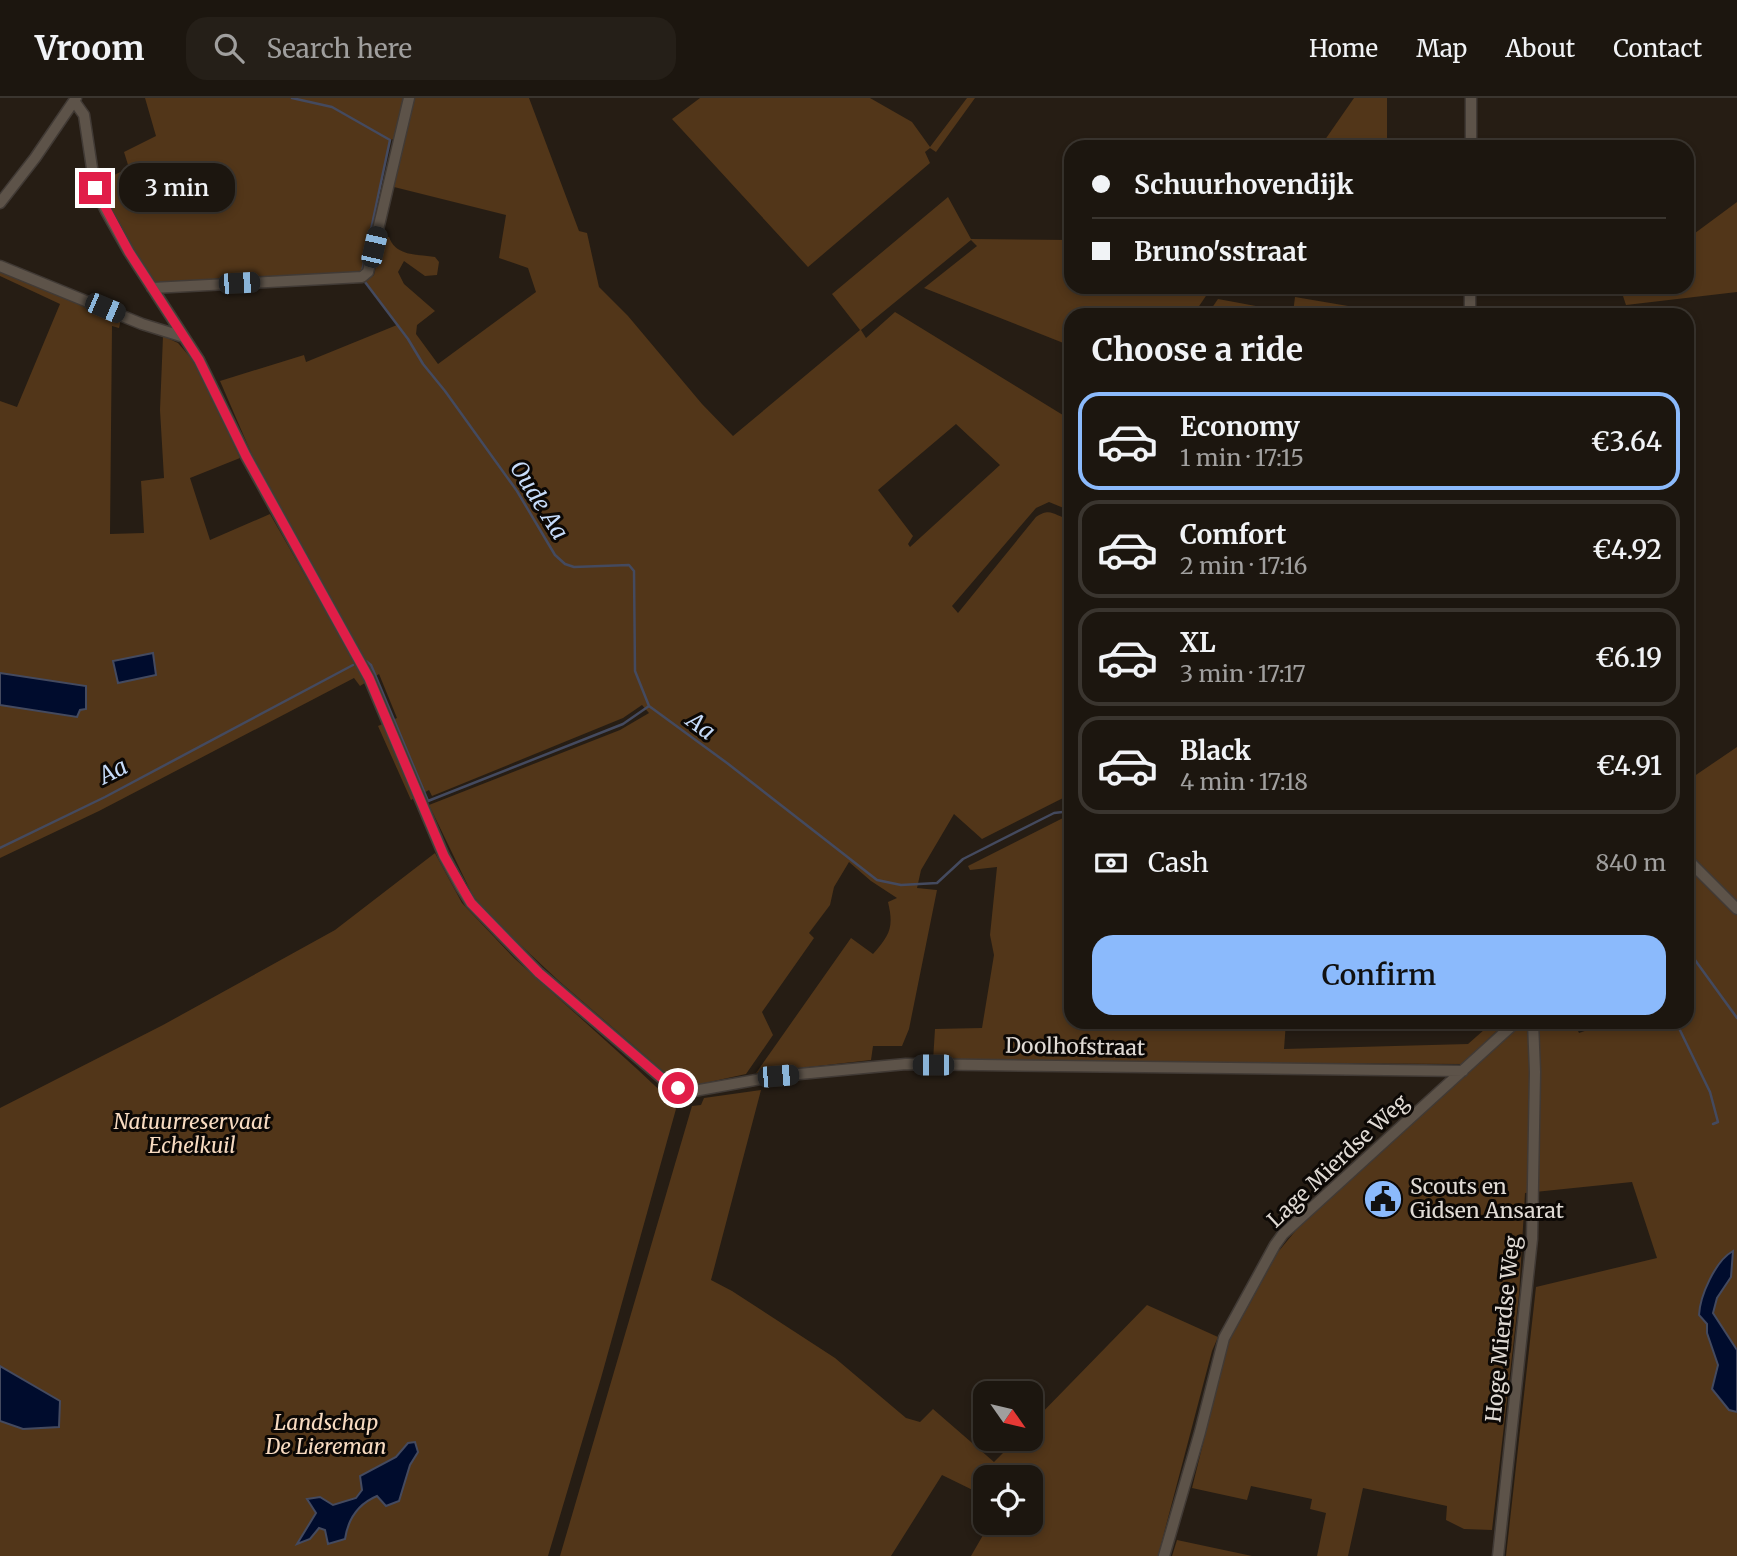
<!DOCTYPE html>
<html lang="en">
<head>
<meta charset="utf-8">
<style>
	body { margin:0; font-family:Merriweather,serif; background:#251f18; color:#f1f3f6; height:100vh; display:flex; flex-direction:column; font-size:26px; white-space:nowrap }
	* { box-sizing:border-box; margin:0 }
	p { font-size:23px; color:#a09f9e }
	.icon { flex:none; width:38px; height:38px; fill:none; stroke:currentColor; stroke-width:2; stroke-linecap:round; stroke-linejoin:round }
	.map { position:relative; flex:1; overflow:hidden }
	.drawer { position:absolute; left:1064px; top:210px; width:630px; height:721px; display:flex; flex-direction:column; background:#1c160f; border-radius:21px; box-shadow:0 4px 10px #0003,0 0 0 2px #3a352f }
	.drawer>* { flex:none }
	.top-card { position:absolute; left:1064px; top:42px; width:630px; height:154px; border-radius:21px; box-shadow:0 4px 10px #0003,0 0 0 2px #3a352f; display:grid; align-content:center; height:154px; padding:0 28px; background:#1c160f }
	.needle { width:46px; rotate:124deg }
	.controls { position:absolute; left:973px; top:1283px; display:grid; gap:14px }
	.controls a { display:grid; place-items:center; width:70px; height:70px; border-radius:14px; background:#1c160f; box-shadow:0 4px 10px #0003,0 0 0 2px #3a352f; font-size:35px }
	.end { position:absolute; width:32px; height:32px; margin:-16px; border:9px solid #e11d48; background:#fff; box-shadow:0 0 0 4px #fff }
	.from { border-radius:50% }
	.bubble { position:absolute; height:49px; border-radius:21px; background:#1c160f; box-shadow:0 4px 10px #0003,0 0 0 2px #3a352f; font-size:23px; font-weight:600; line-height:49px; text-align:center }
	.car { position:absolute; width:21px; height:42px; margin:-21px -10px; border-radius:9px; box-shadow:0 0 5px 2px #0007; background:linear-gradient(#222 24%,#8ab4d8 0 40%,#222 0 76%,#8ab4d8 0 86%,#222 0) }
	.top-card b { display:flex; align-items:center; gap:24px; height:66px; font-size:26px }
	.top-card b+b { border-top:2px solid #3a352f }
	.top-card i { width:18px; height:18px; background:#f1f3f6 }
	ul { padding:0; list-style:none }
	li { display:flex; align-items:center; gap:21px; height:98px; margin:0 14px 10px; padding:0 14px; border:4px solid #3a352f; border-radius:21px }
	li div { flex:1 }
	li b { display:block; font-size:26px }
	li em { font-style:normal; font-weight:600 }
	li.active { border-color:#8bbafc }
	li>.icon { width:63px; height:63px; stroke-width:1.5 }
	h2 { padding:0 28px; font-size:32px; line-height:84px }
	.pay { display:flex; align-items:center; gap:18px; height:77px; padding:0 28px; font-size:26px }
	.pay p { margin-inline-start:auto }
	.cta { display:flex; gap:14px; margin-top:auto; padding:14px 28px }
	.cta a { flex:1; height:80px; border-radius:21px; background:#8bbafc; color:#111; font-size:28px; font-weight:600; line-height:80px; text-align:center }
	header { display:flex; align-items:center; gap:42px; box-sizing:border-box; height:98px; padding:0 35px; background:#1c160f; border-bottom:2px solid #3a352f }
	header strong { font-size:33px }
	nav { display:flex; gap:38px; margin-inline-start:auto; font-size:24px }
	.search { width:490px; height:63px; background:#251f18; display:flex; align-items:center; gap:18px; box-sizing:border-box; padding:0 24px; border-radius:21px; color:#a09f9e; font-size:26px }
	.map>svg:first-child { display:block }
	.green { fill:#523619; fill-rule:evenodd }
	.water { fill:#000c2d; stroke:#444a5f; stroke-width:2 }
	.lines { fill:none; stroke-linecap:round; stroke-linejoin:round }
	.stream { stroke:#444a5f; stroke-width:2.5 }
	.minor-casing { stroke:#413a35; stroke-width:13 }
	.minor { stroke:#5d5349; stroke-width:10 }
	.route { stroke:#e11d48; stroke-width:9 }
	.labels { text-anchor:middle; stroke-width:6; stroke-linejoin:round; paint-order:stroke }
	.street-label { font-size:21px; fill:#e1dbd5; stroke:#0c0805 }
	.park-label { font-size:21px; font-style:italic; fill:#f8dbc1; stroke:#0c0805 }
	.poi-label { font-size:21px; fill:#e1dbd5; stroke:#0c0805; text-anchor:start }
	.water-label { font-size:23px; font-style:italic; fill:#c6dbf9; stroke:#0c0805 }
</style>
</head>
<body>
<header>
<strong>Vroom</strong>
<div class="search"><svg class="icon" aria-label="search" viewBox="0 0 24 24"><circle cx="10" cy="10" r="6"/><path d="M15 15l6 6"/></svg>Search here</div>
<nav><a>Home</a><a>Map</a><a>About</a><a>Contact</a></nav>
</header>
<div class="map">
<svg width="1737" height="1458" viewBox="0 0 1737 1458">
	<rect width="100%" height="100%" fill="#261d14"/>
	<!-- green -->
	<path class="green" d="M145,0H406L396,40L390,42L362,174L155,184L152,181L113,121L99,84L129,70L124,54L156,38Z
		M414,0H529L579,133L587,135L599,189L628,218L702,306L733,338L860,232L832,196L948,99L971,141L1071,142V189H1212L1193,217H1071V248L924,190L977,148L971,142L861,232L866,240L895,214L1071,322V413L1049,404L1036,410L952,508L958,515L1036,419C1052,408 1054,419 1071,421V696L982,741L954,716L921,772L917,790L937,792L909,931L902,948H873L871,962L756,975L851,840L873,856C890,837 894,829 888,804L897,800L871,783L849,764L834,789L830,807L809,835L814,840L762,914L773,937L746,976L691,988L682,986L671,980L560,884L488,817L472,796L429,707L620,632L649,615L642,607L623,620L432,698L429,692L411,702L378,628L397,620L379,576L360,588L354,580L99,713L0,760V607L76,619L79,612L86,611V588L0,575V303L17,309L60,206L0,178V170L121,221L119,230L112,228L110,436L144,435L141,383L164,380L160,312L163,238L178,245L197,267L240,360L190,380L210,442L270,416L315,495L324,494L256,366L220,283L304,257L306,264L397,227L365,184L374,177L382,140L389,139C396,159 418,156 435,159L439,164L437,177L425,178L404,163L398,174L404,186L435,213L417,227L416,236L438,266L536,194L528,170L499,160L506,117L394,89ZM956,326L1000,367L910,449L908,446L913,438L878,392Z
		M700,0H870L912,24L930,49L967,0H975L936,54L930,50L925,54L930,65L808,169L672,21Z
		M1354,0H1387V45L1420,49H1320Z
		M1737,104V194L1626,207L1620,189H1687V141Z
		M1295,199L1354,209L1353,217H1207L1218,201L1293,215Z
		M1737,649V1458H1506L1536,1189L1657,1160L1632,1084L1525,1095L1519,1197L1492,1432L1464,1431L1446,1422L1447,1408L1363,1390L1348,1458H1317L1326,1415L1310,1411L1312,1401L1251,1388L1247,1402L1192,1390L1228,1245L1278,1154L1297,1131L1524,924H1574L1579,935L1593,930L1591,924H1687V683Z
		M1063,720H1071V924H1286L1284,951L1468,946L1493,924H1506L1462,966L933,963L935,931L982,930L994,857L990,837L997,769L970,772L968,768Z
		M435,755L462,805L514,860L637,971L670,1002L676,1011L601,1280L548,1458H0V1010L163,927L335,832Z
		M761,992L711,1182L732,1193L835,1260L906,1320L920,1324L933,1311L994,1364L1017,1341L1031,1340V1326L1147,1207L1218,1239L1212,1253L1158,1458H971L990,1425L1031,1424V1379H985V1398L942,1377L891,1458H560L692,1008L701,1007L704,1000Z
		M1177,1442L1252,1458H1172Z"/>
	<!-- water -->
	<path class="water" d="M153,555L156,577L118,585L113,563Z
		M0,575L86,588V611L80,612L77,619L0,607Z
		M1733,1153L1731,1179L1717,1200L1713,1215L1737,1252V1314L1729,1312L1712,1291L1718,1267L1707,1235V1226L1699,1217C1700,1198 1715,1163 1733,1153Z
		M0,1268L60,1303L59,1329L23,1331L0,1323Z
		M415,1344L418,1354L410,1367L399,1403L386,1408L377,1398C358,1406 348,1421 345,1441L328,1446L325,1432L319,1430L310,1441L297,1446L316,1415L307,1401L320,1399L333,1407L356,1400L362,1392L360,1378L396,1359L408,1345Z"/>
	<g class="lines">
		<!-- stream -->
		<path class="stream" d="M292,0L332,9L390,42L362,174
			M365,184L408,241L423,266L445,293L517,393L555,457L565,466L574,469L629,467L634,473L635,573L649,608
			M366,563L371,567L428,703L623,626L649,608L727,665L877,782L901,787L937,785L963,761L1054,715L1071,713
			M0,750L105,699L353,567
			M1687,851L1737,920
			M1676,924L1710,994L1718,1024L1713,1026"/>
		<!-- minor casing -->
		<g class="minor-casing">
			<path id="minor" d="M74,3L84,17L95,90L106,113L129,154L199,262L246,358L369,580L444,758L461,789L471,805L539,875L664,982L688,994L778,978L906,966L1463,973
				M1471,49V0
				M0,105L35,60L76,0
				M0,168L142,226L184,239
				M152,190L362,179L368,174L409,0
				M1470,217V189
				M1687,761L1737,811
				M1164,1458L1200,1334L1224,1240L1275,1147L1283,1136L1516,924
				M1498,1458L1532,1141L1535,974L1533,924"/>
		</g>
		<!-- minor -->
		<use href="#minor" class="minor"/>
	</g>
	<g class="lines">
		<!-- route -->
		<path class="route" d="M95,90L129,154L199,262L246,358L369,580L444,758L471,805L539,875L664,982L678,990"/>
	</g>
	<!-- icons -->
	<defs>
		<g id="civic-disc" transform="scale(2.0125)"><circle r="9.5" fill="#8bbafc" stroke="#0c0805"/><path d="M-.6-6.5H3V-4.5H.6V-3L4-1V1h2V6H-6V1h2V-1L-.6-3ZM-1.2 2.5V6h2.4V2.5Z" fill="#111"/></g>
	</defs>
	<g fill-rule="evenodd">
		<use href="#civic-disc" x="1383" y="1101"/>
	</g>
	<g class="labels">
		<!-- street labels -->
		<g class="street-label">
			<text transform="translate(1075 949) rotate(1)" y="7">Doolhofstraat</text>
			<text transform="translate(1338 1063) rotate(-43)" y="7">Lage Mierdse Weg</text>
			<text transform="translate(1503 1231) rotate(-84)" y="7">Hoge Mierdse Weg</text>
		</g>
		<!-- park labels -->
		<g class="park-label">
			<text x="192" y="1031">Natuurreservaat<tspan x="192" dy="24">Echelkuil</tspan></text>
			<text x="326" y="1332">Landschap<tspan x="326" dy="24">De Liereman</tspan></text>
		</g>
		<!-- poi labels -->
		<g class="poi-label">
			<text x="1410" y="1096">Scouts en<tspan x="1410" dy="24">Gidsen Ansarat</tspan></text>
		</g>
		<!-- water labels -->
		<g class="water-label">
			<text transform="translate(539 402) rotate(58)" y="8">Oude Aa</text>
			<text transform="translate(701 628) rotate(37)" y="8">Aa</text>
			<text transform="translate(113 673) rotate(-27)" y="8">Aa</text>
		</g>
	</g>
</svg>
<div class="controls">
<a><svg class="needle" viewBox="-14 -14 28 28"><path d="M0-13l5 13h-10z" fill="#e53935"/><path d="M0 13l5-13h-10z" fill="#a09f9e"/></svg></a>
<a><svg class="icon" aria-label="locate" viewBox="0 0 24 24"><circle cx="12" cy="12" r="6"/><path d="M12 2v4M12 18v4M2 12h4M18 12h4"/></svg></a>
</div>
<i class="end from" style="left:678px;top:990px"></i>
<i class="end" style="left:95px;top:90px"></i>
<div class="bubble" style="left:119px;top:65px;width:116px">3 min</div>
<i class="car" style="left:374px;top:149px;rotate:13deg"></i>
<i class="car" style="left:239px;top:185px;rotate:87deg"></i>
<i class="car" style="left:105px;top:210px;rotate:113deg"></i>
<i class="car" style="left:933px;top:967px;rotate:270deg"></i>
<i class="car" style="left:778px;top:978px;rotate:85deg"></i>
<div class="top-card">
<b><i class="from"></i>Schuurhovendijk</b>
<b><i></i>Bruno'sstraat</b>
</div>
<section class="drawer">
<h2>Choose a ride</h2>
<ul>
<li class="active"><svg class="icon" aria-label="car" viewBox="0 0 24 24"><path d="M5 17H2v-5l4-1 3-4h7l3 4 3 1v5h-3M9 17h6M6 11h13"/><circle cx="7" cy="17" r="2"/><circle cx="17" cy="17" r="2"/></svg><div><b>Economy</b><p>1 min · 17:15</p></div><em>€3.64</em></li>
<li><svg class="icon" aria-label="car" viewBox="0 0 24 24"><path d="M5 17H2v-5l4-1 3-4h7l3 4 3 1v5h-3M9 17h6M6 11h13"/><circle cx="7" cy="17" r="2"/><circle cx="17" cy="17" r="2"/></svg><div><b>Comfort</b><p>2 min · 17:16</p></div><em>€4.92</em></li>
<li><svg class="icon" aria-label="car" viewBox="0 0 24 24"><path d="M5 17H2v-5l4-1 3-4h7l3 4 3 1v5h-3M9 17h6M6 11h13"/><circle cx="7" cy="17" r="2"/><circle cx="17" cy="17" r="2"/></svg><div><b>XL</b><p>3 min · 17:17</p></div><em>€6.19</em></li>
<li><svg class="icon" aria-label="car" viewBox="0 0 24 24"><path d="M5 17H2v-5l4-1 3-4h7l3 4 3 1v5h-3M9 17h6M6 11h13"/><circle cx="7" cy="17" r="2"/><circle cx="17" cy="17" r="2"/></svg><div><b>Black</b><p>4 min · 17:18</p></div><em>€4.91</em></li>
</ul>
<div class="pay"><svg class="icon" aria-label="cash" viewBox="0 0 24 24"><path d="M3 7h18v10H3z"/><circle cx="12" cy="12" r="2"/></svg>Cash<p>840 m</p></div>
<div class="cta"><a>Confirm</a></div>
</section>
</div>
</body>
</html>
